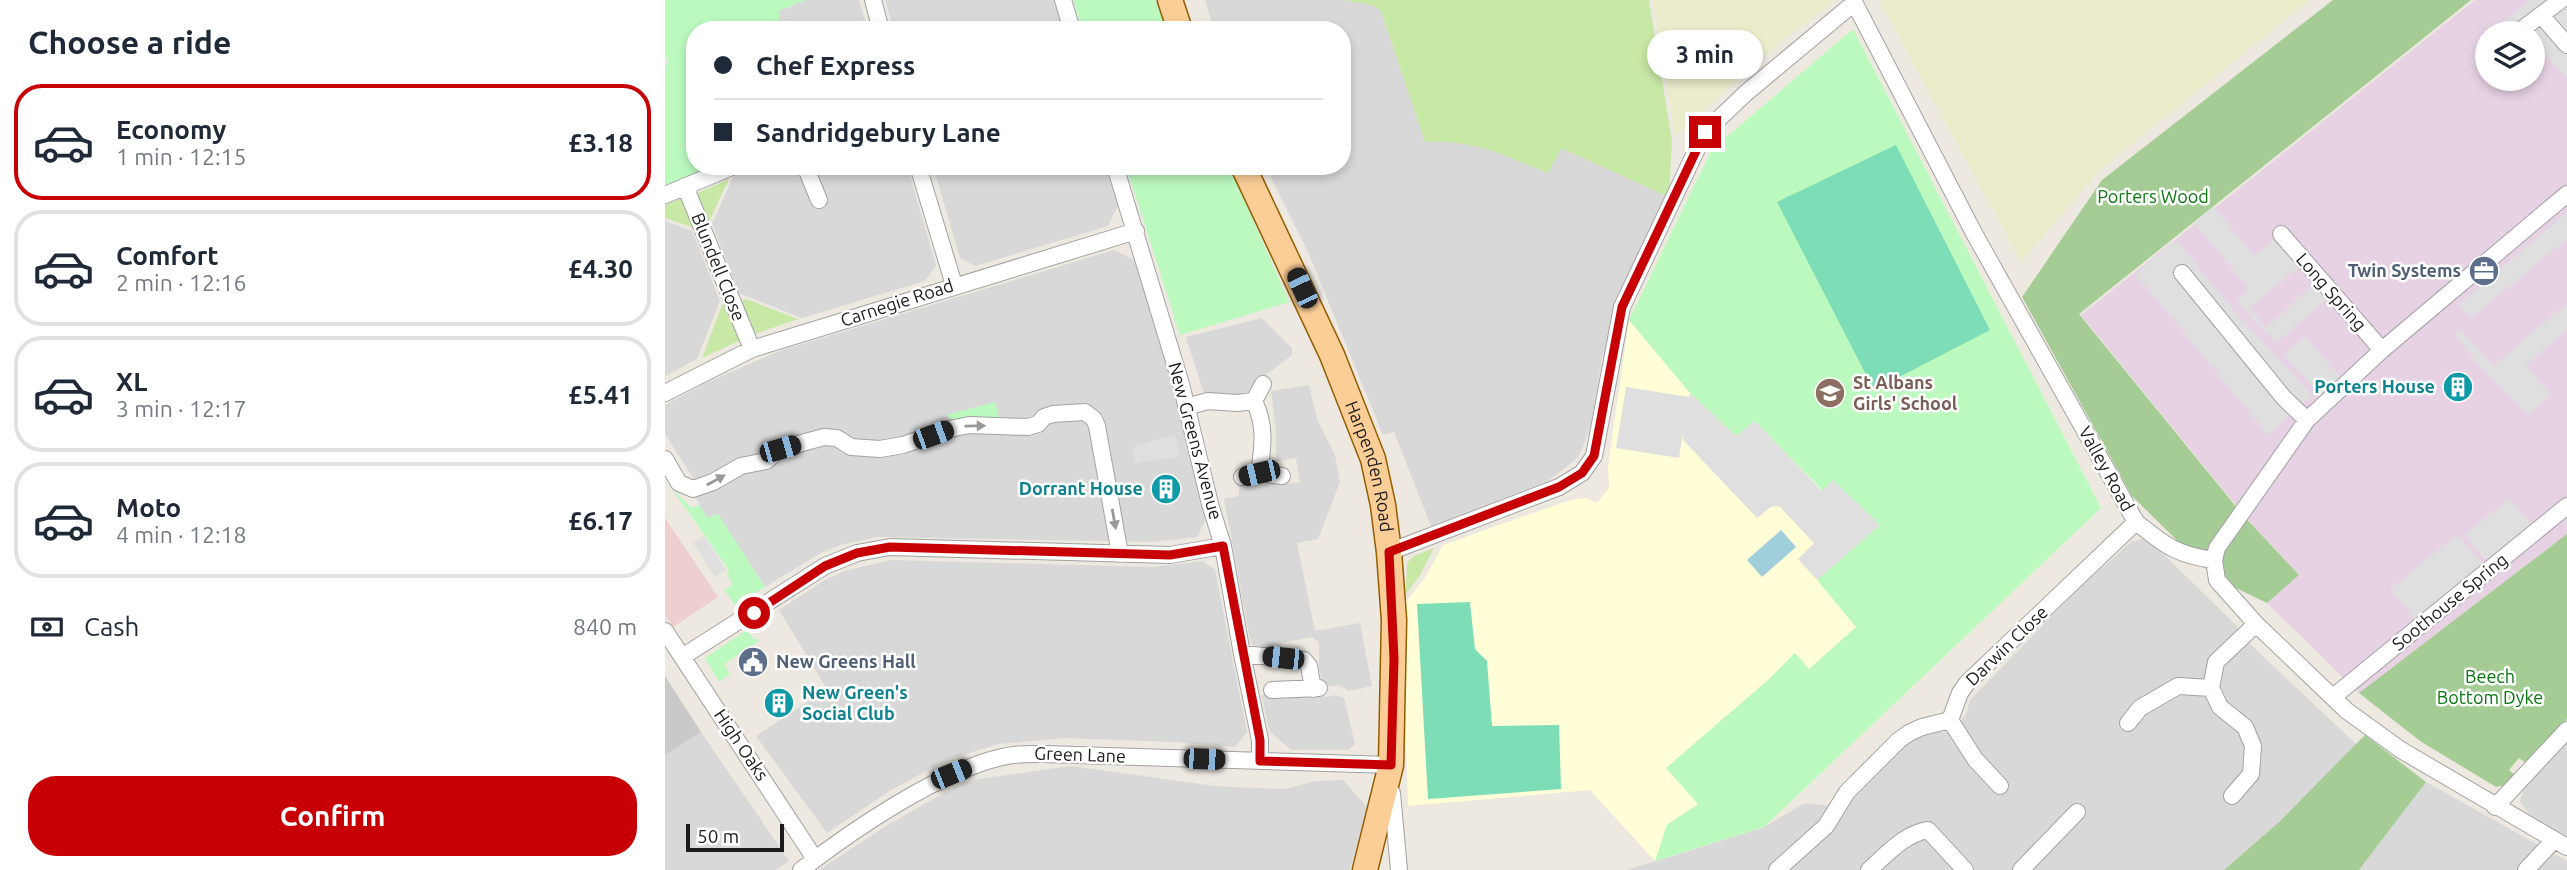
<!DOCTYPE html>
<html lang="en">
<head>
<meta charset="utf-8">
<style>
	body { margin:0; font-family:Ubuntu,sans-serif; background:#f6f6f7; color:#1f2937; height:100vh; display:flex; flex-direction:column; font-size:26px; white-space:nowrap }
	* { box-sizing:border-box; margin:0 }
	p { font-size:23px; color:#747a83 }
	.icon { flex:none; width:38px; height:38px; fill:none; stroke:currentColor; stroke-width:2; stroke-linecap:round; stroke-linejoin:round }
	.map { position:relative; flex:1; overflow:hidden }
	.panel { display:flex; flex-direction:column; background:#fff; width:665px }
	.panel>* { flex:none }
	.banner { position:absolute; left:21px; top:21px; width:665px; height:154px; border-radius:28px; box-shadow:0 4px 10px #0003; display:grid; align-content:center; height:154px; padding:0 28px; background:#fff }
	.fabs { position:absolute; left:1810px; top:21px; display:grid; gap:14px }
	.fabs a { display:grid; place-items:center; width:70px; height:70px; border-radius:50%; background:#fff; box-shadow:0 4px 10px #0003; font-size:35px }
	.scale { position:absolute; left:21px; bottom:18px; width:98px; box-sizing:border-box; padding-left:7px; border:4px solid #1b1b1b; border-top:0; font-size:19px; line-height:24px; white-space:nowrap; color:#1b1b1b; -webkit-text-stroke:5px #fff; paint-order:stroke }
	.end { position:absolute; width:32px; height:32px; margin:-16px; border:9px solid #c60005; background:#fff; box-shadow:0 0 0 4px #fff }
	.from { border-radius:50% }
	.bubble { position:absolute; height:49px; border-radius:24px; background:#fff; box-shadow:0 4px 10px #0003; font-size:23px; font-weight:600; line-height:49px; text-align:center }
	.car { position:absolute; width:21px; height:42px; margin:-21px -10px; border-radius:9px; box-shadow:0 0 5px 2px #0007; background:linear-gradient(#222 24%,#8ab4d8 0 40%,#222 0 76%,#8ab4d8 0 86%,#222 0) }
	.banner b { display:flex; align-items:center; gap:24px; height:66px; font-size:26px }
	.banner b+b { border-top:2px solid #e0e1e3 }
	.banner i { width:18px; height:18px; background:#1f2937 }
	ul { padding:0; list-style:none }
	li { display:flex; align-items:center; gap:21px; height:116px; margin:0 14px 10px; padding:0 14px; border:4px solid #e0e1e3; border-radius:28px }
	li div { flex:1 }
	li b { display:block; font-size:26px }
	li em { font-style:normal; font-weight:600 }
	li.active { border-color:#c60005 }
	li>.icon { width:63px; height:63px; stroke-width:1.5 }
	h2 { padding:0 28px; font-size:32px; line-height:84px }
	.pay { display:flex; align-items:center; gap:18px; height:77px; padding:0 28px; font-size:26px }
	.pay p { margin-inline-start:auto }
	.button { display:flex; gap:14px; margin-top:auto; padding:14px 28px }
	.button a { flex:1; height:80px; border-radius:28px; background:#c60005; color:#fff; font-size:28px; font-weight:600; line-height:80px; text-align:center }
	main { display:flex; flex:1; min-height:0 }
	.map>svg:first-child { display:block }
	.residential { fill:#d9d8d8 }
	.commercial { fill:#eecfcf }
	.industrial { fill:#e6d2e3; fill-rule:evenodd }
	.education { fill:#fffed7 }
	.religious { fill:#c9c9c9 }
	.farmland { fill:#ebeccb }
	.grass { fill:#c8e8a5 }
	.forest { fill:#a6cc95 }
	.park { fill:#bbf9bf }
	.pitch { fill:#7dddb6 }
	.parking { fill:#dfdfdf }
	.water { fill:#a0cfdb }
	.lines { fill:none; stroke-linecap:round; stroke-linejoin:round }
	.minor-casing { stroke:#a2a2a2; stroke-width:18 }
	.primary-casing { stroke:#925e00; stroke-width:27 }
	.minor { stroke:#fff; stroke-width:16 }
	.primary { stroke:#fbce97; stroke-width:24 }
	.oneway { fill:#989898 }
	.route { stroke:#c60005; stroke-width:9 }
	.labels { text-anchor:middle; stroke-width:5; stroke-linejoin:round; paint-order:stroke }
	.park-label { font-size:18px; fill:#0b7712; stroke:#fff }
	.street-label { font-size:18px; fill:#1b1b1b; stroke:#fff }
	.service-label { font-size:18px; font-weight:bold; fill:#4e5e75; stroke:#fff; text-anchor:end }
	.education-label { font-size:18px; font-weight:bold; fill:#785e54; stroke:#fff; text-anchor:start }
	.culture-label { font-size:18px; font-weight:bold; fill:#0d838f; stroke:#fff; text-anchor:end }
</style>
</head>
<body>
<main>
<section class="panel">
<h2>Choose a ride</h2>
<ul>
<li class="active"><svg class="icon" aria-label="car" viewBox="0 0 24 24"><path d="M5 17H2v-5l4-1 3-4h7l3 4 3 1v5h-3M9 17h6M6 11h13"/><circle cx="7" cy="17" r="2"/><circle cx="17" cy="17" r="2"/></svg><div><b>Economy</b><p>1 min · 12:15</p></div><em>£3.18</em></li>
<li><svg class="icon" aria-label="car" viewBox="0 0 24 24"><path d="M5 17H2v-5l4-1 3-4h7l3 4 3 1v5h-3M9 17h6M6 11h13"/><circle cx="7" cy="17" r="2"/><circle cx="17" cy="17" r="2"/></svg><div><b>Comfort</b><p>2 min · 12:16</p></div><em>£4.30</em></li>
<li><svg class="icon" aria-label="car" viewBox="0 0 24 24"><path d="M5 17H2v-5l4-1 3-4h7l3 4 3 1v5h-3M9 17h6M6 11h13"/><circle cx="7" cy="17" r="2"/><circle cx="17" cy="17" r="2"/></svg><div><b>XL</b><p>3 min · 12:17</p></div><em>£5.41</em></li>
<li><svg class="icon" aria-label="car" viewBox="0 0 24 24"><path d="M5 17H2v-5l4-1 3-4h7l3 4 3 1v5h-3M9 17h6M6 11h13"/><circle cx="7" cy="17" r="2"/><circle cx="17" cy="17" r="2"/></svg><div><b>Moto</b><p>4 min · 12:18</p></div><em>£6.17</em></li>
</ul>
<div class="pay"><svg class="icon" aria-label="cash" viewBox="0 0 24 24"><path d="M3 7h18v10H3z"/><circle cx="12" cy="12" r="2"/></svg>Cash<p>840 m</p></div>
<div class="button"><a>Confirm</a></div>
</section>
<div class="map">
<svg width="1902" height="870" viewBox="0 0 1902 870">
	<rect width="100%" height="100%" fill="#ede8e0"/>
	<!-- residential -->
	<path class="residential" d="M140,0H194L203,30H114V11Z
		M220,0H392L400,30H229Z
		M540,0H678L709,5L716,11L719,20L760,142L778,141L819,146L882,173L896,148L1004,197L953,309L937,358L926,424L918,447L912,458L900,468L883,481L766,526L729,432L718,435L643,252L600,166H677V30H549Z
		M93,166H242L271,265L260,281L137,318L74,293L47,224L68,177Z
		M268,166H440L453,206L443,226L310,266L295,258Z
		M0,221L27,231L55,301L32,359L0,376Z
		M449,250L470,260L496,344L531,474L540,521L532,537L486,542L212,537L175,545L154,554L100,587L53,514L42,518L31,498V482L0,434V405L39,384L114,351Z
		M597,318L627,348V355L598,377L585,393L579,395H544L538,391L521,337Z
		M644,385L652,419L670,455L675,482L653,539L632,543L650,631L695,623L707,686L684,691L674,685L659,687L654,669V642L647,637L616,643L617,652L588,645L585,640L559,499L574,496V486L598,482L618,484L635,483L631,458L614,461L611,459V430L606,391Z
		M1477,539L1485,541L1570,624L1586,645L1692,745L1614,822L1559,870H962L1099,827L1140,803L1181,808L1196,786L1247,740L1272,732H1280L1301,715L1305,700L1409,593L1466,542Z
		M226,560L488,567L538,561L550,570L582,732L570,747L508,742L399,738L334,744L288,758L265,769L226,790L162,833L91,736L162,689L114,610L160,580L179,571Z
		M638,687L661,697L671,695L679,698L690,744L683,750H626L604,731L597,695Z
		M36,732L124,861L111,870H0V755Z
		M1902,736V836L1864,814L1855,801L1861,781Z
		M405,766L550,786L589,788L620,789L651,781L678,780L702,807L685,870H154L224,824L295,784L314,779Z
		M1761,782L1902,861V870H1694Z"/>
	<!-- commercial -->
	<path class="commercial" d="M0,518L53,597L8,627L0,615Z"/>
	<!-- industrial -->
	<path class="industrial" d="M1810,0H1902V534L1694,693L1602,603L1634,575L1578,514L1416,315ZM1822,33H1867V79H1822Z"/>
	<!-- education -->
	<path class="education" d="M1188,29L1436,508L1099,827L990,861L925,790L743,806L737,607L761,576L778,545L902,501L920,498L932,503L944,488L943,466L964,320L1047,149Z"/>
	<!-- religious -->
	<path class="religious" d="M0,676L36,732L0,755Z"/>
	<!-- farmland -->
	<path class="farmland" d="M988,0H1171L1117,41L1010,136Z
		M1214,0H1645L1435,170L1356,262Z"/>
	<!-- grass -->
	<path class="grass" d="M678,0H984L1007,141L1004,197L896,148L883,173C839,155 809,139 760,142L716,11L708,5Z
		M64,179L42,226L32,198L33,193Z
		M15,199L19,201L33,229L0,218V205Z
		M81,299L133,319L90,334L87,332L73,302Z
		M63,304L74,335V341L37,358L57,305Z
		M769,548L755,575L741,594L742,563L749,556Z"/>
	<!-- forest -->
	<path class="forest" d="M1668,0H1806L1414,314L1577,514L1634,575L1602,603L1550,578L1467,496L1357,297L1437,180Z
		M1902,534V719L1861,763L1854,758L1844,770L1850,775L1841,785L1831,787L1755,741L1694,693Z
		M1700,735L1761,782L1694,870H1559L1614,822Z"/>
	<!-- park -->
	<path class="park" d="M0,0H140L114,11V30H30V166H53L0,187V65L3,64L0,54Z
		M408,0H490L503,30H418Z
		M1188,29L1436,508L1099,827L990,861L1002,825L1033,804L1001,768L1104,679L1130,653L1144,669L1191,627L1152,580L1215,525L1168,481L1158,491L1090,421L1071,436L1025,393L964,320L1047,149Z
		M461,166H564L624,302L515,335Z
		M330,402L335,420L292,424L281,415Z
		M7,489L27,508L35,505L42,518L53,514L100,587L70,605L59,590L68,584L62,575L64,570Z
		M82,630L89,640L92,638L94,641L59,664L65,674L54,682L40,658Z"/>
	<!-- pitch -->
	<path class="pitch" d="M1231,145L1325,330L1209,390L1112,202Z
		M805,602L810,649L822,661L827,726L894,725L896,789L763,799L752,604Z"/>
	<!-- parking -->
	<path class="parking" d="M1865,0H1902V78L1879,53L1867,62V33H1825Z
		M1549,207L1589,255L1609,240L1635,266L1585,308L1601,328L1649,283L1662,299L1611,343L1572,302L1583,288L1529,223Z
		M1902,212V239L1805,319L1794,304Z
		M1511,240L1567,308L1647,395L1603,435L1470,274Z
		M1902,303V330L1861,365L1886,395L1864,415L1813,364L1789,334L1795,330L1829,365Z
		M1640,336L1675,377L1656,395L1618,355Z
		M961,387L1024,397L1025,393L1071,436L1090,421L1157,491L1168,480L1215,525L1152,580L1133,559L1149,543L1114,506L1106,507L1092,518L1018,440V433L1014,458L951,448Z
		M510,434L515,457L470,463L467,447Z
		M1844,498L1868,525L1823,563L1800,535Z
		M1792,534L1818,564L1751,621L1725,589Z
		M39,536L61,570L50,577L28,543Z"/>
	<!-- water -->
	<path class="water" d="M1116,530L1131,547L1097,577L1082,560Z"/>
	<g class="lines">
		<!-- minor casing -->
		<g class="minor-casing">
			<path id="minor" d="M208,0L216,30
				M398,0L407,30
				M1188,0L1310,235L1471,522C1500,545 1511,555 1549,560
				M1876,15L1902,45
				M1852,33L1896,0
				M140,166L154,200
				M253,166L289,285
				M450,166L516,384L545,504L558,546L577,654L595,740V761
				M20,186L87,349
				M1902,194L1717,350L1642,420L1552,548L1549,560L1552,580L1591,624L1682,711L1736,750L1902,847
				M0,195L69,166
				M1616,234L1717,350
				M1517,273L1619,398L1642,420
				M0,393L87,349L471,231
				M589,401L598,384
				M521,407L543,401L572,403L589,401
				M0,459L14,483L28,489L48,482L76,466L101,461L115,449L159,437L172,438L186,447L215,449L238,445L285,429L304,425L363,427L373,424L379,417L388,414L420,412L429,419L432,426L455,554
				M594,473L617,476
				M577,477L594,473C598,447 601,425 589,401
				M724,552L894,487L917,473L929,456L957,307L1040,132L1081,93L1189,3
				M0,631L150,859
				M577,654L639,660L644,666L648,689
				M17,657L160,566L192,553L225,547L505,555L558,546
				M607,690L654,688
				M1668,697L1902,506
				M1285,720L1295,693L1302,683L1471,522
				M1285,720L1310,759L1335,786
				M1463,723L1475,708L1513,686L1546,688
				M727,793L734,870
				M1567,796L1586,774L1588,746L1580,727L1555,707L1546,688L1551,662L1591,624
				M1830,807L1902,730
				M136,870C189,829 273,772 337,757C351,753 366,754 380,754L726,765
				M1112,870L1161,826L1182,792L1234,740L1244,733L1257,727L1285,720
				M1204,870C1222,854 1239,834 1263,830L1300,870
				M1356,870L1412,812
				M1861,870L1889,840"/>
		</g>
		<!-- primary casing -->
		<g class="primary-casing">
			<g id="primary">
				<path d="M505,0L515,30"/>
				<path id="s1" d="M578,166L667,355L708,459L718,505L724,552L729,620L726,765L700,870"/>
			</g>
		</g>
		<!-- minor -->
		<use href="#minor" class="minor"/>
		<!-- primary -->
		<use href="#primary" class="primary"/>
	</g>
	<!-- one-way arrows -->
	<defs><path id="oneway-solid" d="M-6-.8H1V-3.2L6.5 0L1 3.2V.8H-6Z" transform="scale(1.75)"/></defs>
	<g class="oneway">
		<use href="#oneway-solid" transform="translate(310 426) rotate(-1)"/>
		<use href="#oneway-solid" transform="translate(51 480) rotate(-29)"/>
		<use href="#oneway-solid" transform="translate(449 519) rotate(80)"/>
	</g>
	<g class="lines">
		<!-- route -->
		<path class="route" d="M89,613L160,566L192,553L225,547L505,555L558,546L595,740V761L726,765L729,659L724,552L894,487L917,473L929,456L957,307L1040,132"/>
	</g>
	<!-- icons -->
	<defs>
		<g id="office-disc" transform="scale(1.575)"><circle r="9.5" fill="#5c6f8a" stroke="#fff"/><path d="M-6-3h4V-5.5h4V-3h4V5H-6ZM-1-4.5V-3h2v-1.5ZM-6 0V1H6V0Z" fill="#fff"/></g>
		<g id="building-disc" transform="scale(1.575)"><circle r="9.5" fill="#0f9aa8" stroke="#fff"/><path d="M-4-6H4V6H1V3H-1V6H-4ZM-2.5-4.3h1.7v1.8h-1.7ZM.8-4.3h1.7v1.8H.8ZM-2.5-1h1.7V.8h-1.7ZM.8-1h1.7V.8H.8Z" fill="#fff"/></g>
		<g id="school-disc" transform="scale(1.575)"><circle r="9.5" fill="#8d6e63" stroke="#fff"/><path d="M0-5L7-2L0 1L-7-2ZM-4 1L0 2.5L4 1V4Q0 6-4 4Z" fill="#fff"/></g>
		<g id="civic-disc" transform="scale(1.575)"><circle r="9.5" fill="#5c6f8a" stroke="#fff"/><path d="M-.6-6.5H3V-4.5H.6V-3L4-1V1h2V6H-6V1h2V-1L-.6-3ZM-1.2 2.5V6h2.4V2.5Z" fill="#fff"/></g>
	</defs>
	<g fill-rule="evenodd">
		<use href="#office-disc" x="1819" y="271"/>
		<use href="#building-disc" x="1793" y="387"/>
		<use href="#school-disc" x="1165" y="393"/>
		<use href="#building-disc" x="501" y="489"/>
		<use href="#civic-disc" x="88" y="662"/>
		<use href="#building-disc" x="114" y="703"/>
	</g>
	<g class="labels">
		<!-- park labels -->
		<g class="park-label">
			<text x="1488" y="203">Porters Wood</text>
			<text x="1825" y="683">Beech<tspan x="1825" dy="21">Bottom Dyke</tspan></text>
		</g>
		<!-- street labels -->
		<g class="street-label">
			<text transform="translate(53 267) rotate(68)" y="6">Blundell Close</text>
			<text transform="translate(1666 292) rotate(49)" y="6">Long Spring</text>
			<text transform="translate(232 303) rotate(-18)" y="6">Carnegie Road</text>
			<text transform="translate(530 441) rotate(75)" y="6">New Greens Avenue</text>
			<text dy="6" stroke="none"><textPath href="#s1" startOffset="327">Harpenden Road</textPath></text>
			<text transform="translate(1441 469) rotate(61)" y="6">Valley Road</text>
			<text transform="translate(1785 602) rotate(-39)" y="6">Soothouse Spring</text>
			<text transform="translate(1342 646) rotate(-44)" y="6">Darwin Close</text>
			<text transform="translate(76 745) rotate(56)" y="6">High Oaks</text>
			<text transform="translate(415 755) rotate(2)" y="6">Green Lane</text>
		</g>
		<!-- service labels -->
		<g class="service-label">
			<text x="1796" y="277">Twin Systems</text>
			<text x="111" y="668" text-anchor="start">New Greens Hall</text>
		</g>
		<!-- education labels -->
		<g class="education-label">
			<text x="1188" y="389">St Albans<tspan x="1188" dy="21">Girls' School</tspan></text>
		</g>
		<!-- culture labels -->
		<g class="culture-label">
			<text x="1770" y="393">Porters House</text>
			<text x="478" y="495">Dorrant House</text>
			<text x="137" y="699" text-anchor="start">New Green's<tspan x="137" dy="21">Social Club</tspan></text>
		</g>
	</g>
</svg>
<div class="fabs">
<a><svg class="icon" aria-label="layers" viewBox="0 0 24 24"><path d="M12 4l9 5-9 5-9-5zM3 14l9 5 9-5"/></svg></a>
</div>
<div class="scale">50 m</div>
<i class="end from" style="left:89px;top:613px"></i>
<i class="end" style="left:1040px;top:132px"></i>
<div class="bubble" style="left:982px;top:30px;width:116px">3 min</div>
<i class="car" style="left:637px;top:288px;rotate:335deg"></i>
<i class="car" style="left:268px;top:435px;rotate:70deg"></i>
<i class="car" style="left:115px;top:449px;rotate:74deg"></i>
<i class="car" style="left:594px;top:473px;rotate:257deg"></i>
<i class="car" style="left:618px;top:658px;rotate:276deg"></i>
<i class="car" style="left:539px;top:759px;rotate:92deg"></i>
<i class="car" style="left:286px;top:774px;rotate:68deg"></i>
<div class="banner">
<b><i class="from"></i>Chef Express</b>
<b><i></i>Sandridgebury Lane</b>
</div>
</div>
</main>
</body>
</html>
